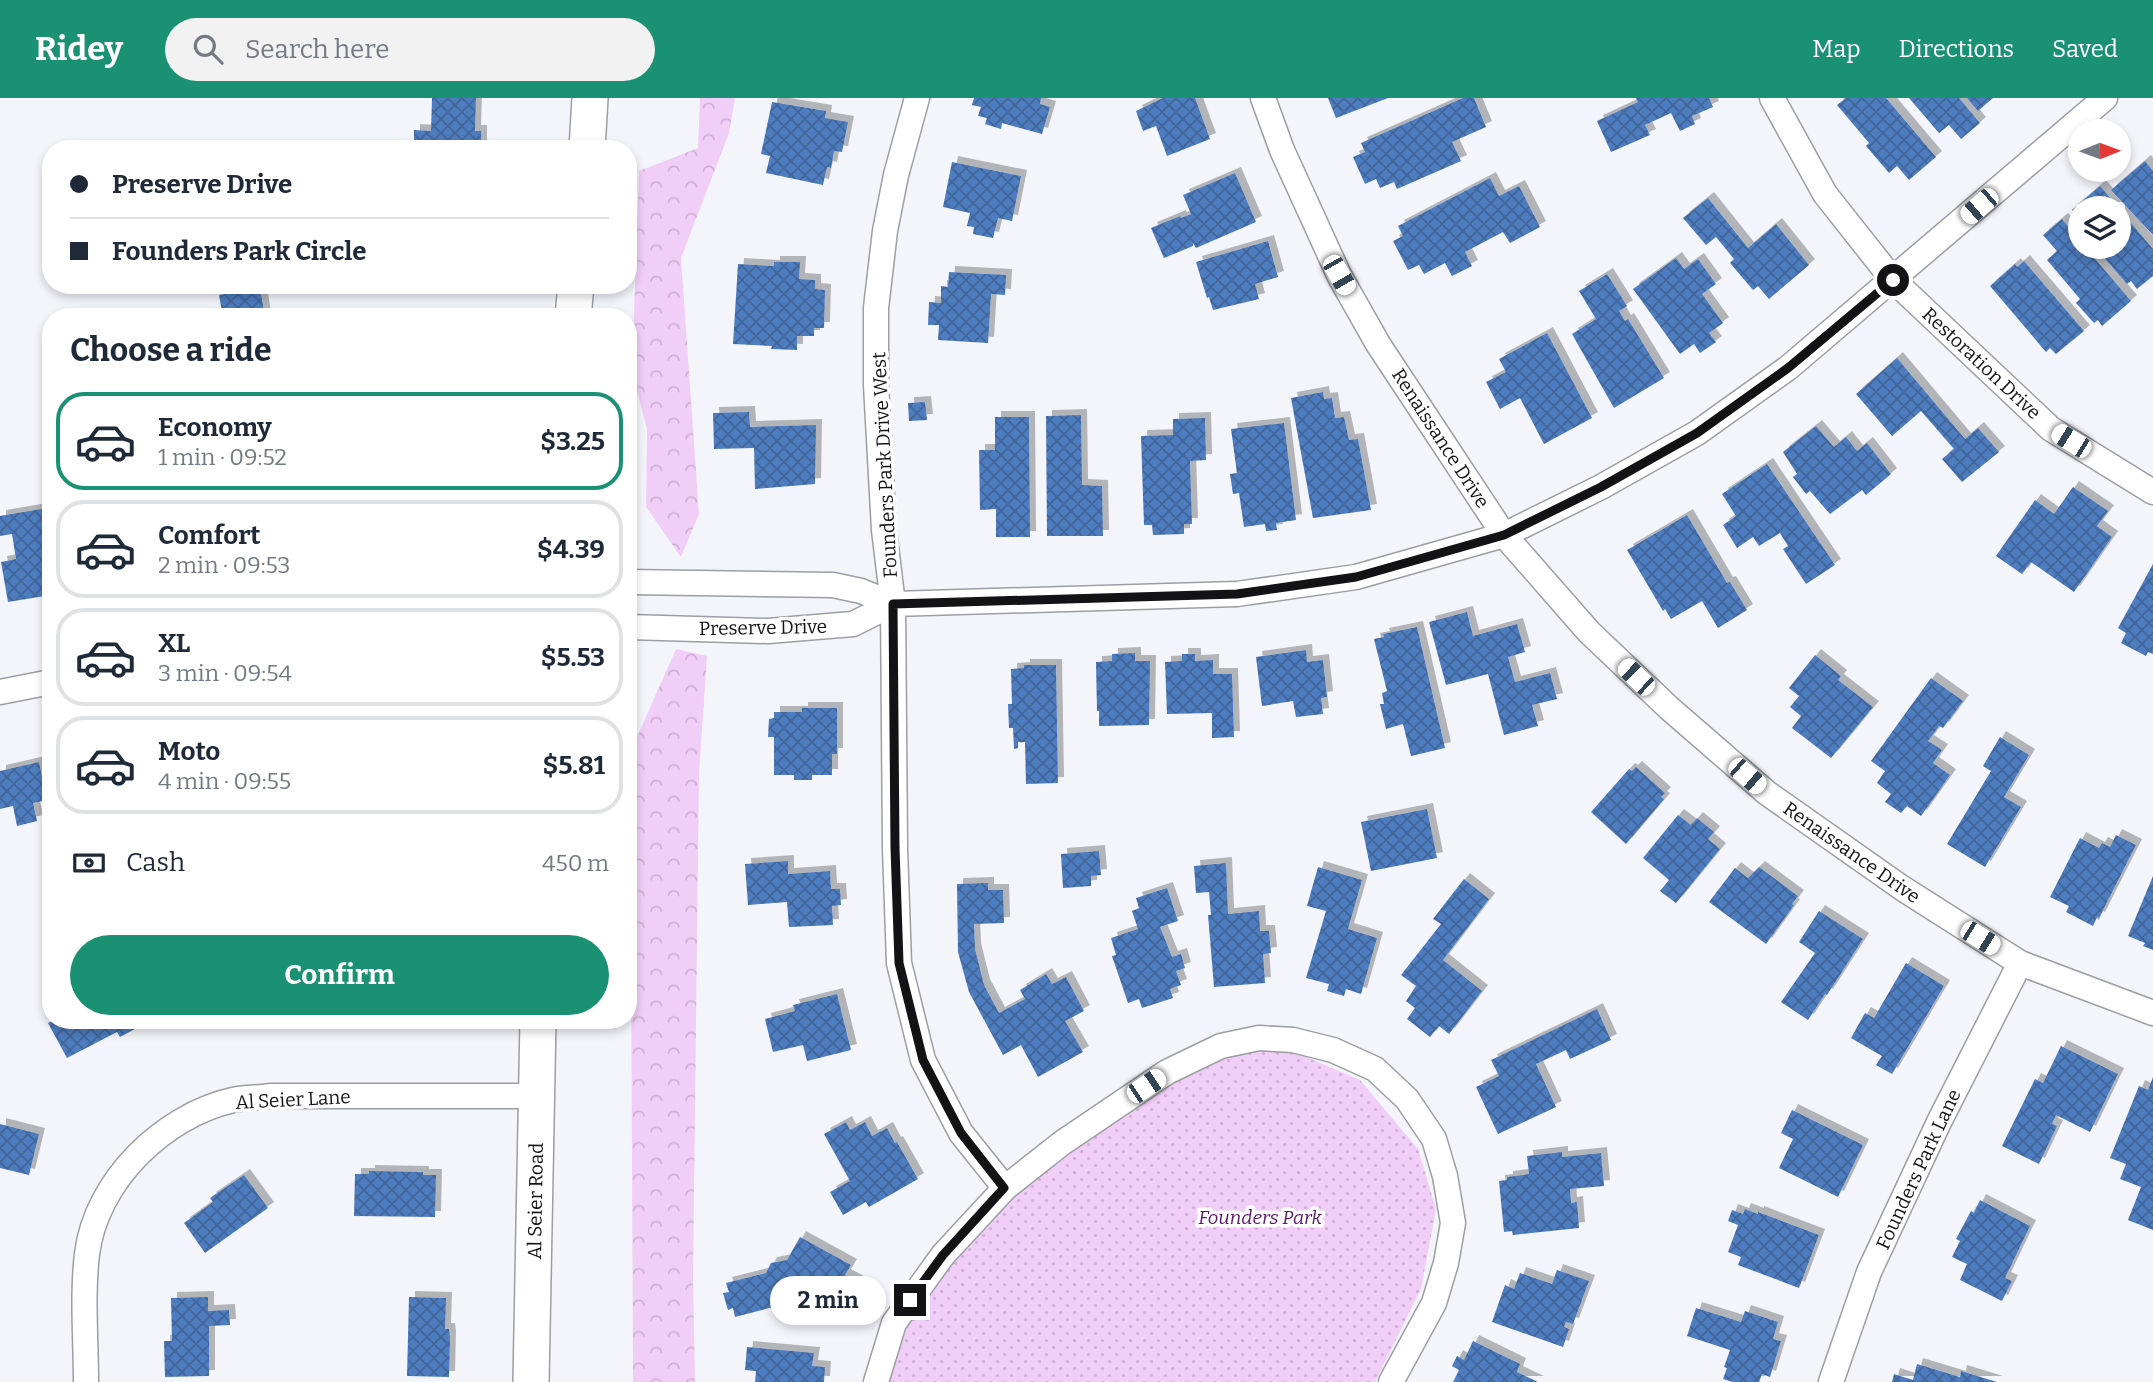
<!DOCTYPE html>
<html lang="en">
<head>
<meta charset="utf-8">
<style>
	body { margin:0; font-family:Bitter,serif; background:#f2f2f3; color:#1f2937; height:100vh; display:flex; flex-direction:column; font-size:26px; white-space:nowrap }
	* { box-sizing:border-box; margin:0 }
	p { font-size:23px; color:#747a83 }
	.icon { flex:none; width:38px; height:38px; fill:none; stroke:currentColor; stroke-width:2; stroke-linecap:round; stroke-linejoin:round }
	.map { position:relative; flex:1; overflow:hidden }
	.details { position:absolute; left:42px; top:210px; width:595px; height:721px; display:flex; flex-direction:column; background:#fff; border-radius:28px; box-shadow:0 4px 10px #0003 }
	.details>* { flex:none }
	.banner { position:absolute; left:42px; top:42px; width:595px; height:154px; border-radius:28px; box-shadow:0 4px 10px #0003; display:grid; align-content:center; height:154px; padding:0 28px; background:#fff }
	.needle { width:46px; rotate:89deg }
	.buttons { position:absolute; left:2068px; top:21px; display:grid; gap:14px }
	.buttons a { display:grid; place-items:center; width:63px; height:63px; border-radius:50%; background:#fff; box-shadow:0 4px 10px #0003; font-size:35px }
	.end { position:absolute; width:32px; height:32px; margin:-16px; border:9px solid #131315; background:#fff; box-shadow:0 0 0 4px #fff }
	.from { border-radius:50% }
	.bubble { position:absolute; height:49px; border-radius:24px; background:#fff; box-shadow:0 4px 10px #0003; font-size:23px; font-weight:700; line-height:49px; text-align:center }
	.car { position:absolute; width:21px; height:42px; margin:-21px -10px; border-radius:9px; box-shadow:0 0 5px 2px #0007; background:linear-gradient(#fff 24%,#345 0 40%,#fff 0 76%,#345 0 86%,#fff 0) }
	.banner b { display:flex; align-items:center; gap:24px; height:66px; font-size:26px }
	.banner b+b { border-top:2px solid #e0e1e3 }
	.banner i { width:18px; height:18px; background:#1f2937 }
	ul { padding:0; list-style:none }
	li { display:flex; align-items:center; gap:21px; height:98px; margin:0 14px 10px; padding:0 14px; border:4px solid #e0e1e3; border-radius:28px }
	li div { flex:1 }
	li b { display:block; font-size:26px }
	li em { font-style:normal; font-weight:700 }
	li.on { border-color:#1b9174 }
	li>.icon { width:63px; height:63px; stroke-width:1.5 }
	h2 { padding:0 28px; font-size:32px; line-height:84px }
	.pay { display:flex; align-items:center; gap:18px; height:77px; padding:0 28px; font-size:26px }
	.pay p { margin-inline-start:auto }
	.action { display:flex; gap:14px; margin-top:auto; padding:14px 28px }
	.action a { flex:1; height:80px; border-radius:42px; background:#1b9174; color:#fff; font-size:28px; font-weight:700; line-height:80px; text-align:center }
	header { display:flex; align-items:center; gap:42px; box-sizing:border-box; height:98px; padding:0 35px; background:#1b9174; color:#fff }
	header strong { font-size:33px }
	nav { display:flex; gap:38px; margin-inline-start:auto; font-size:24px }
	.search { width:490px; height:63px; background:#f2f2f3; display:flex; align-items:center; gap:18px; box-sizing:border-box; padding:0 24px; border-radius:38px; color:#747a83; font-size:26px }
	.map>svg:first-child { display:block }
	.forest { fill:url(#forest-crowns) }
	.park { fill:url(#park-dots) }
	.building { fill:url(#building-cross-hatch); filter:url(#shadow) }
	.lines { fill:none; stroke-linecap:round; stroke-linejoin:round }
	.street-casing { stroke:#9d9ea4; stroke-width:27 }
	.secondary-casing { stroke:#9d9ea4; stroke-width:38 }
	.street { stroke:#fff; stroke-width:24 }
	.secondary { stroke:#fff; stroke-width:35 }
	.route { stroke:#131315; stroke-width:9 }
	.labels { text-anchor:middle; stroke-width:7; stroke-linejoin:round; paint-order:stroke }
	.street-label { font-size:19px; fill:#131315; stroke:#fff }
	.park-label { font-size:19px; font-style:italic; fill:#5c1668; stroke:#fff }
</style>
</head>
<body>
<header>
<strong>Ridey</strong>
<div class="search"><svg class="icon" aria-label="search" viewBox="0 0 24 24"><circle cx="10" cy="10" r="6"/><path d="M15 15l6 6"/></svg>Search here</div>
<nav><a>Map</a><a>Directions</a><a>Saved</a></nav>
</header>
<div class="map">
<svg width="2153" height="1284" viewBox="0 0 2153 1284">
	<defs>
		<pattern id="forest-crowns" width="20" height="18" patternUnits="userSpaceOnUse" patternTransform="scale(1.75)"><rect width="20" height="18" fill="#f1cef8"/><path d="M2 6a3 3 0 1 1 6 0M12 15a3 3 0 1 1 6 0" fill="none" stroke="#ceb0d4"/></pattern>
		<pattern id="park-dots" width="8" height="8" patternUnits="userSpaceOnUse" patternTransform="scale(1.75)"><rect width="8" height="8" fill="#f1cef8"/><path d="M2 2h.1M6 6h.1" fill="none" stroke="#ceb0d4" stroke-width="1.8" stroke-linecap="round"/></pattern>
		<pattern id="building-cross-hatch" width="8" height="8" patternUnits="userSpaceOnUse" patternTransform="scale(1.75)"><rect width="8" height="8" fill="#4e7dbf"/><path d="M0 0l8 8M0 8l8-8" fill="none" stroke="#40659a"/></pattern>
		<filter id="shadow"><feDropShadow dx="6" dy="-6" stdDeviation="0" flood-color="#0004"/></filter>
	</defs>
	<rect width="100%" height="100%" fill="#f4f5fb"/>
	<!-- forest -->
	<path class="forest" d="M700,0H735L729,35L681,160L699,416L681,459L646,409L647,331L632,274L639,73L698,50Z
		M676,551L707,558L699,675L693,1178L695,1284H633L631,854L637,639Z"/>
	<!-- park -->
	<path class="park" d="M1285,950L1360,982L1418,1051L1436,1111L1421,1191L1375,1284H879L898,1227L1006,1087L1207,958Z"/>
	<!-- building -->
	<path class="building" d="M432,0H476L475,33H481V49L414,51V32L431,33Z
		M974,0H1041L1040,6L1050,9L1042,36L1002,25L1001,31L985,26L987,20L978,18L981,9L972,7Z
		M1163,0H1195L1210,41L1167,58L1156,28L1143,33L1136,13Z
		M1328,0H1388L1336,20Z
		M1463,0H1474L1486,29L1452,44L1461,63L1397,91L1394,84L1380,90L1376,81L1365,86L1353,59L1365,54L1361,45Z
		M1636,0H1709L1713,9L1692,18L1695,26L1680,33L1671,15L1645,27L1650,37L1611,54L1597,23L1638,4Z
		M1846,0H1886L1936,59L1909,82L1897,68L1889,75L1866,48L1869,45L1837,7Z
		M1909,0H1959L1980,25L1961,41L1949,27L1939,35Z
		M1967,0H1993L1978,13Z
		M772,4L826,13L825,20L848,24L842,54L834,53L831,70L827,69L823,87L766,75L770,58L761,56Z
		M2145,63L2153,73V137L2111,92Z
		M952,64L1021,78L1012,123L998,120L993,140L973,136L974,129L967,128L970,115L943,109Z
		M1235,75L1256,124L1196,150L1193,145V148L1164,160L1151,130L1180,118L1181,120L1191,116L1183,97Z
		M1490,80L1499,98L1519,88L1540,129L1510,145L1503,134L1465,154L1472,168L1452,178L1445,165L1424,176L1419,167L1408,172L1393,143L1403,138L1398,128Z
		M2100,88L2119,110H2081V122L2072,112Z
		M1708,100L1748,150L1776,126L1809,167L1769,201L1758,188L1753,192L1730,165L1734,161L1716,139L1706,147L1683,120Z
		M2119,111L2153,151V178L2137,191L2131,183L2127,186L2095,149H2119Z
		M2062,121L2081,144V149H2085L2131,203L2102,228L2098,222L2094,225L2076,205L2080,201L2047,162L2057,153L2043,137Z
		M1268,143L1278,179L1255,186L1259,201L1213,212L1209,199L1207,200L1196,164Z
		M1676,160L1684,171L1698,161L1716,186L1702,196L1723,225L1709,235L1716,244L1700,255L1694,246L1680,256L1633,191Z
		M2024,163L2084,233L2056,256L2050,250L2046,254L1990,188L2015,166L2017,169Z
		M774,164H800L799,181L815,182V191L825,192L824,230H814V238H797V252L771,251L772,248L733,246L738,166L774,168Z
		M949,174L1006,177L1005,197L991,196L988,245L938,242L939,227H928L929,204L941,205V188L948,189Z
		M1607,176L1627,208L1619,213L1625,223L1628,221L1664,280L1614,310L1572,236L1596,221L1579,193Z
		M260,190L265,219H223L219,197Z
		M1547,235L1592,320L1544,346L1520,300L1500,311L1486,284L1506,274L1499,261Z
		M1897,260L1965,341L1978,330L1999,354L1962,384L1942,361L1954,351L1921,313L1892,338L1856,296Z
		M1323,294L1324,301L1332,300L1335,320L1344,319L1349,342L1358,341L1371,412L1313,420L1291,300Z
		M925,304L927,322L909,323L908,305Z
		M749,314L750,329L816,327L815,386L755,391L754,350L714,351L713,315Z
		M1081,317L1082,387L1102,388L1103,438H1047L1046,318Z
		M995,319H1029L1030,439H996V411L980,412L979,352H995Z
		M1205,320L1206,362L1190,363L1192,426H1184V436L1153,437L1152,427H1144L1141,338L1173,337V321Z
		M1284,325L1296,422L1276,425L1277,432L1266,433L1265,426L1244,429L1239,395L1233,396L1230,376L1237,375L1231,331Z
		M1816,328L1834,349L1846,339L1857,353L1867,345L1891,376L1866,397L1862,392L1830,416L1810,393L1806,396L1793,379L1797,376L1783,354Z
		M1767,366L1835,467L1806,486L1783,451L1788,448L1780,435L1759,448L1753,439L1737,450L1723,427L1736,418L1722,396Z
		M2073,389L2108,413L2097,428L2112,439L2074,494L2031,464L2022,476L1996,458L2035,402L2054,416Z
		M47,410L51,434V497L8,504L1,464L16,461L12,436L0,438V418Z
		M1687,417L1727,485L1730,484L1747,512L1718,530L1702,503L1671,521L1665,511L1663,513L1627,452Z
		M2153,466V556L2148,554L2146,558L2121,545L2126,535L2118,530Z
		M1467,514L1473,538L1517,526L1525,554L1508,559L1515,584L1550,575L1557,601L1532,607L1538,628L1504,637L1488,576L1446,587L1429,524Z
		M1417,529L1445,650L1411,658L1403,626L1386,631L1380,606H1384L1382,595L1387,593L1374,541L1384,539L1383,536Z
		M1306,552L1307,564L1323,562L1327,599L1321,600L1323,616L1296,619L1293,603L1262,608L1256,559Z
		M1135,555V563H1150L1149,627L1099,628V613H1097L1096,564L1112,563V556Z
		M1182,556H1195V563L1213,562V576H1232L1234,639L1212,640V615L1167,616L1165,564L1182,563Z
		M1815,557L1841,578L1838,582L1873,609L1831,660L1792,630L1801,618L1790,609L1799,598L1789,590Z
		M1024,567H1056L1058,685L1026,686L1025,644H1018V650L1014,651L1013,630H1009L1008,606H1012L1011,571L1024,570Z
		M1931,580L1963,603L1943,630L1939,628L1928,643L1942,652L1933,665L1950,677L1921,718L1907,708L1901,715L1885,704L1891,696L1877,685L1885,673L1871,663Z
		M802,610H837V656H832V677H812V682H794V677H774V639H768L769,621L774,620V614H802Z
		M2000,639L2029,657L2004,699L2021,709L1985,769L1947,746L1991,673L1983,668Z
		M39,664L47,702L33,705L37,723L17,728L13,708L0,711V673Z
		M1636,669L1665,695L1661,699L1664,701L1626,746L1591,714L1629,671L1632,673Z
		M1427,711L1437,760L1371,773L1361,724Z
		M1678,717L1691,727L1697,720L1714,734L1708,741L1720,751L1676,805L1660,793L1669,782L1643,760Z
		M2116,737L2136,747L2099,820L2097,819L2093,828L2066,814L2069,808L2050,799L2080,740L2099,750L2102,745L2110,749Z
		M1099,753L1101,777L1091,778V788L1063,790L1061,756Z
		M788,763V776L830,773L831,791H840L841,807L832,808L833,827L789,829L787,804L748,807L745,766Z
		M1226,765L1228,816L1259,813L1260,833H1269L1271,855L1263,856L1265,885L1214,889L1208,817H1211L1209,794L1196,795L1194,768Z
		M1318,769L1362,782L1348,831L1377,840L1361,896L1346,891L1344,898L1327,893L1329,886L1306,880L1326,813L1307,808Z
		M1759,769L1798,798L1792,806L1794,807L1766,846L1709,804L1735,770L1748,780Z
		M2153,778V852L2143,848L2145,845L2128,838Z
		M1464,781L1489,801L1443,862L1482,893L1449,936L1439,928L1430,939L1407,921L1415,910L1406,903L1416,888L1401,877L1441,826L1433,821Z
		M988,785V792H1003L1004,825L974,826L975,851L984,887L999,915L1025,901L1020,892L1046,876L1052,886L1066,879L1084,913L1065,923L1083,954L1038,979L1021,947L1003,957L969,894L958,854L957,786Z
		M1167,790L1178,823L1160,829L1172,859L1181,856L1185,870L1176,873L1181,887L1170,891L1173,900L1142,910L1139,901L1128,905L1112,858L1116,857L1111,840L1138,831L1132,813L1139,810L1136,800Z
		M1819,813L1863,841L1827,897L1825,896L1808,922L1781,904L1815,855L1799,844Z
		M1906,865L1944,888L1892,976L1876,967L1882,958L1851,940L1865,915L1874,920Z
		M837,896L851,952L807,963L803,947L773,954L765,921L795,913L793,907Z
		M1597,911L1611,942L1570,961L1566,952L1536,966L1556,1009L1498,1036L1476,989L1499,978L1491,962Z
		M54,922H145L146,925L120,939L117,934L67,960L48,925Z
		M2061,948L2118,976L2090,1034L2056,1017L2052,1026L2057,1028L2039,1066L2002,1048L2035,981L2043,985Z
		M2153,979V1132L2128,1122L2141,1089L2120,1081L2126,1066L2110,1060L2139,988L2148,992Z
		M1792,1012L1863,1047L1838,1099L1779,1070L1793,1041L1781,1035Z
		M846,1024L850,1032L865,1024L872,1038L887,1030L895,1045L897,1044L918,1081L869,1109L866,1104L843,1117L830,1094L850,1083L824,1036Z
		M0,1026L39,1036L29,1077L0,1070Z
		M1562,1054V1059L1601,1055L1604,1088L1570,1091L1571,1105L1577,1104L1579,1130L1513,1137L1512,1133L1504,1134L1499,1083L1507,1082V1079L1529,1076L1527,1058Z
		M369,1073L423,1074V1077H436L435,1119L354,1118L355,1076H369Z
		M244,1077L268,1110L205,1155L184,1125L213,1104L210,1100Z
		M1980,1102L2030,1128L2005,1180L2012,1183L2002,1203L1960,1182L1967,1166L1952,1159L1960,1143L1956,1141L1971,1113L1974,1115Z
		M1745,1111L1758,1116V1114L1819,1137L1799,1190L1738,1167L1741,1159L1728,1154L1738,1127L1728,1123L1732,1112L1743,1116Z
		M800,1139L851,1167L845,1177L858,1184L843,1211L830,1204L824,1215L801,1203L793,1217L777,1208L735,1219L733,1210L728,1212L723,1195L729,1194L726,1185L766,1175L771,1165L787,1162Z
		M1557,1172L1589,1183L1573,1226L1566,1224L1564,1229L1569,1231L1563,1249L1492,1224L1505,1187L1514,1191L1520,1175L1552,1186Z
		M208,1199V1213L229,1212L230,1227L209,1228V1278L165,1279L164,1243H172L171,1200Z
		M409,1199L446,1200L445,1231H449L450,1239L449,1279L407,1278Z
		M1696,1210L1741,1224L1745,1213L1778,1224L1773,1241L1781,1243L1770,1279L1762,1276L1759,1284H1733L1723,1281L1727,1270L1724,1269L1730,1252L1687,1238Z
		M1473,1243L1520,1266L1517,1274L1538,1284H1453L1459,1272L1452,1268L1457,1258L1464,1262Z
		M747,1249L814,1255L812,1268L825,1269L824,1284H755L756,1273L745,1272Z
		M1917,1266L1960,1279L1961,1273L1997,1284H1892L1894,1276L1913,1282Z"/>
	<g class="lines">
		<!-- street casing -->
		<g class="street-casing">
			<path id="street" d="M917,0L896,77L885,133L876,210V287L884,432L893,506L895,750L899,865L923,962L961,1035L1005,1090
				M1263,0L1282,52L1339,177L1378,246L1504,437L1589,534L1669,610L1767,695L1902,790L2020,865L2153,915
				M1772,0L1825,96L1893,182L2051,331L2153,394
				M628,484L833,487L861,493L893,506L1237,496L1356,479L1504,437L1601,389L1697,335L1788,270L2105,0
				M628,529L768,533L853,526L893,506
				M0,594L51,584
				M86,1284C86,1242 82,1198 87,1156C96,1083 163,1018 233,1002C244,999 258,1000 270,998H537
				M876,1284L894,1225L943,1157L1005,1090L1062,1045L1167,974L1221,948L1259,940L1293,942L1333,952L1375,971L1407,1001L1434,1041L1445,1078L1453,1125L1446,1165L1434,1205L1391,1284
				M1831,1284L1869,1174L1939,1024L2020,865"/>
		</g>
		<!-- secondary casing -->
		<g class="secondary-casing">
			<path id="secondary" d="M587,51L590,0
				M573,219L576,187
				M531,1284L538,922"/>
		</g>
		<!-- street -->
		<use href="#street" class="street"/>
		<!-- secondary -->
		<use href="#secondary" class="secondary"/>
	</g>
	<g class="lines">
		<!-- route -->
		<path class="route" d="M910,1202L943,1157L1004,1090L961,1035L923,962L899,865L895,750L893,506L1237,496L1356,479L1504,437L1601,389L1697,335L1788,270L1893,182"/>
	</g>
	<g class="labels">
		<!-- street labels -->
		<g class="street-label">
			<text transform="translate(1982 265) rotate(43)" y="7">Restoration Drive</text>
			<text transform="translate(1441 340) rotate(57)" y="7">Renaissance Drive</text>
			<text transform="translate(884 367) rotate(-93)" y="7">Founders Park Drive West</text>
			<text transform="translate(763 529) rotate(-1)" y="7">Preserve Drive</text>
			<text transform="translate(1852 754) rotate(35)" y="7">Renaissance Drive</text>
			<text transform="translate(293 1001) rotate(-3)" y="7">Al Seier Lane</text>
			<text transform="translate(1918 1071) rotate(-65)" y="7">Founders Park Lane</text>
			<text transform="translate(535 1103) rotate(-89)" y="7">Al Seier Road</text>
		</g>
		<!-- park labels -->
		<g class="park-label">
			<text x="1260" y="1126">Founders Park</text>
		</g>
	</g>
</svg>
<div class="buttons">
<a><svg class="needle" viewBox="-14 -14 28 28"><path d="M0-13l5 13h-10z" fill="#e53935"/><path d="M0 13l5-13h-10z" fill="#747a83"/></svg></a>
<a><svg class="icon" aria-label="layers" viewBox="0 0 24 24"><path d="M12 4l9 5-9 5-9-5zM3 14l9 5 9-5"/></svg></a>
</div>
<i class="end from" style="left:1893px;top:182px"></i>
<i class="end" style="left:910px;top:1202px"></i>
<div class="bubble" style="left:770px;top:1178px;width:116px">2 min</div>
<i class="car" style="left:1979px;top:108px;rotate:229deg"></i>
<i class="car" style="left:1339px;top:177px;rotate:150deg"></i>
<i class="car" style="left:2071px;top:343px;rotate:302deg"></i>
<i class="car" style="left:1636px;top:579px;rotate:314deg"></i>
<i class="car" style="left:1747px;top:678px;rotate:131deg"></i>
<i class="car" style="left:1980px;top:840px;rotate:122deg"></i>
<i class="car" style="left:1146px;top:988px;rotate:56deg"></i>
<div class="banner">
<b><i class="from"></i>Preserve Drive</b>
<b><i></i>Founders Park Circle</b>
</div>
<section class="details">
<h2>Choose a ride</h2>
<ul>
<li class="on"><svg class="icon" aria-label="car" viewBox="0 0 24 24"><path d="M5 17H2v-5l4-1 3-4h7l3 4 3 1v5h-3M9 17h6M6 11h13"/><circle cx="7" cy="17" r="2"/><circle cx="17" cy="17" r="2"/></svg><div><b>Economy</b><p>1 min · 09:52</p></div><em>$3.25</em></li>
<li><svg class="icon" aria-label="car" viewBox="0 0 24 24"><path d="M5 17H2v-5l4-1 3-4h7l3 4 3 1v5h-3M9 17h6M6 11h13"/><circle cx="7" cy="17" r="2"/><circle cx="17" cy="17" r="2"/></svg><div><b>Comfort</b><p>2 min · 09:53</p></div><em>$4.39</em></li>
<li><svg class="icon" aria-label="car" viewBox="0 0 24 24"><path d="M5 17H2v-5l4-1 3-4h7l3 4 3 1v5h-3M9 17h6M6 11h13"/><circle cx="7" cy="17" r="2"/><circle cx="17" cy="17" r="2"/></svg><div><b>XL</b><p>3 min · 09:54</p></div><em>$5.53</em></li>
<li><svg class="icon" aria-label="car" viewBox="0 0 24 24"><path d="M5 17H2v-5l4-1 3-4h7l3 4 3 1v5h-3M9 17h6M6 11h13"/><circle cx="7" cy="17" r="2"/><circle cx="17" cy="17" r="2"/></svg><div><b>Moto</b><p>4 min · 09:55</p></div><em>$5.81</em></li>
</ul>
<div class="pay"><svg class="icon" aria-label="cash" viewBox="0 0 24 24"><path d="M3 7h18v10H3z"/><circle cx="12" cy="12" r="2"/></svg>Cash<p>450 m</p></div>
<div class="action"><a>Confirm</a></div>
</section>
</div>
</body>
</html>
